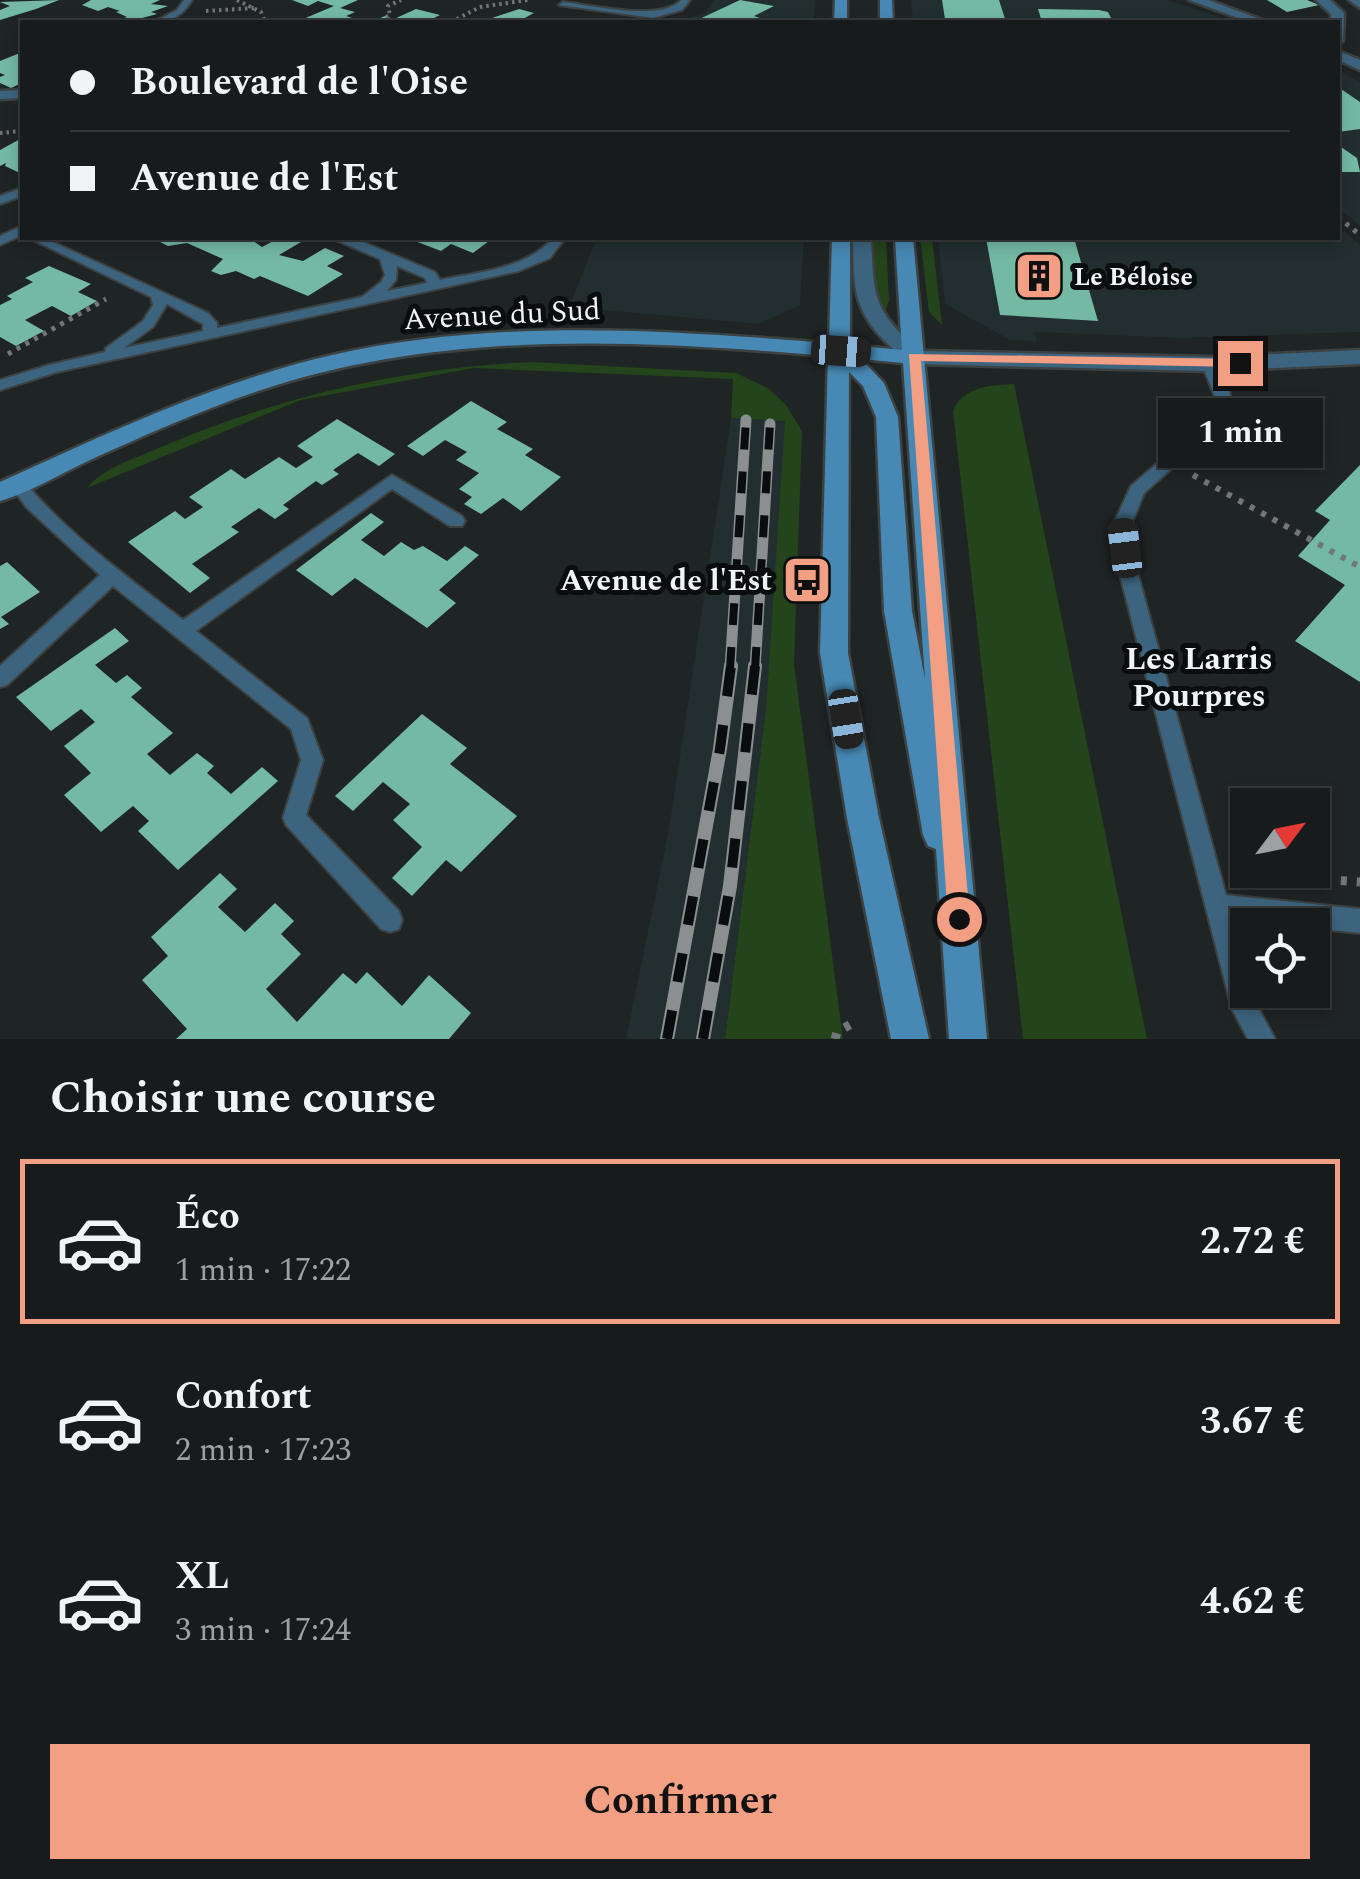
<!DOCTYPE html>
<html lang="fr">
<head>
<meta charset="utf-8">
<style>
	body { margin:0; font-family:Spectral,serif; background:#202424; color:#f1f3f6; height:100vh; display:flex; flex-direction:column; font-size:38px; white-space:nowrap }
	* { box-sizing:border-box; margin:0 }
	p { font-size:32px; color:#9ea1a3 }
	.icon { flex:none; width:55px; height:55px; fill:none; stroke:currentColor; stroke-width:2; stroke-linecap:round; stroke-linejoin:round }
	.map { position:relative; height:1039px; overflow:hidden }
	.side { display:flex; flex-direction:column; background:#171b1b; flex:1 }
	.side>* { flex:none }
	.top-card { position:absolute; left:20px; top:20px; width:1320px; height:220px; border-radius:0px; box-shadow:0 5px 15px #0003,0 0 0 2px #36393a; display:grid; align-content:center; height:220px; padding:0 50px; background:#171b1b }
	.needle { width:65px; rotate:58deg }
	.buttons { position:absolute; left:1230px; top:788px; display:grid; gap:20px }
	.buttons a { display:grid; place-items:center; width:100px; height:100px; border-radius:0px; background:#171b1b; box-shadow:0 5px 15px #0003,0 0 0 2px #36393a; font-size:50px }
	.end { position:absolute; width:45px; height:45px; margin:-22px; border:12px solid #f39f83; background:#111; box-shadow:0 0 0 5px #111 }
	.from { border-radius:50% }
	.bubble { position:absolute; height:70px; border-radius:0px; background:#171b1b; box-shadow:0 5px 15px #0003,0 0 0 2px #36393a; font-size:32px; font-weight:700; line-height:70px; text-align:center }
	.car { position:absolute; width:30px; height:60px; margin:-30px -15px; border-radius:12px; box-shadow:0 0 8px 2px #0007; background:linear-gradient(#222 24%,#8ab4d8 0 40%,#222 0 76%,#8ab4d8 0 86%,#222 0) }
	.top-card b { display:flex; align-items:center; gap:35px; height:95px; font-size:38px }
	.top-card b+b { border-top:2px solid #36393a }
	.top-card i { width:25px; height:25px; background:#f1f3f6 }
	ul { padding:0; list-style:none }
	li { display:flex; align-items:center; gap:30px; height:165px; margin:0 20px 15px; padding:0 30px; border:5px solid transparent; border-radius:0px }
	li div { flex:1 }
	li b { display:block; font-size:38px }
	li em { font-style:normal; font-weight:700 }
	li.on { border-color:#f39f83 }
	li>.icon { width:90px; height:90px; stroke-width:1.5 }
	h2 { padding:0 50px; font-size:45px; line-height:120px }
	.cta { display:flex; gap:20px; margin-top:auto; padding:20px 50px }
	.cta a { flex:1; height:115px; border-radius:0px; background:#f39f83; color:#111; font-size:40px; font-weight:700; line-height:115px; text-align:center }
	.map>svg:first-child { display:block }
	.built { fill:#222e30 }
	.green { fill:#24441b }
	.building { fill:#73b9a4 }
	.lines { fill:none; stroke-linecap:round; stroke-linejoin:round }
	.lane-casing { stroke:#3c4141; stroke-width:4 }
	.street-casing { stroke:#3c4141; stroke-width:5 }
	.secondary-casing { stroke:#3c4141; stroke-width:5 }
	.path-far3 { stroke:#727676; stroke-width:4; stroke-dasharray:2.5 4; stroke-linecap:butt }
	.path-far2 { stroke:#727676; stroke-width:5; stroke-dasharray:4 6; stroke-linecap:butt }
	.path-far1 { stroke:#727676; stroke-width:6; stroke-dasharray:5 8; stroke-linecap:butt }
	.path { stroke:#727676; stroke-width:9; stroke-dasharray:6 10; stroke-linecap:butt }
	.lane { fill:#3d647f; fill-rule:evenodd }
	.street { fill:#3d647f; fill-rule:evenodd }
	.secondary { fill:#4789b4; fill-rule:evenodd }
	.rail-far1-casing { stroke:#8b8f8f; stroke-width:11 }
	.rail-casing { stroke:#8b8f8f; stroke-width:14 }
	.rail-far1 { stroke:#0a0d0d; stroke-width:8; stroke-dasharray:22; stroke-linecap:butt }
	.rail { stroke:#0a0d0d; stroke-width:10; stroke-dasharray:29; stroke-linecap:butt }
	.route { fill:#f39f83 }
	.labels { text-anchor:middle; stroke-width:10; stroke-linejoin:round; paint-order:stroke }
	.far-poi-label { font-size:25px; font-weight:bold; fill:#f1f4f4; stroke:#0a0d0d; text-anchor:start }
	.street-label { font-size:30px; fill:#f1f4f4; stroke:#0a0d0d }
	.poi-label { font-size:30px; font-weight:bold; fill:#f1f4f4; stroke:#0a0d0d; text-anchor:end }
	.neighbourhood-label { font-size:32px; font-weight:bold; fill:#f1f4f4; stroke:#0a0d0d }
</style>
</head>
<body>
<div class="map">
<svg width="1360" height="1039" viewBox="0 0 1360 1039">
	<rect width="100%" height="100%" fill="#1f2424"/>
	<!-- built -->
	<path class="built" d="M714,0H815L814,22H668L705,13Z
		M911,0H1167L1234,22H913Z
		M1338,70L1360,82V226L1338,208Z
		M1338,227L1360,245V332L1182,338L1035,332L1037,341L1010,340L945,304L938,238H1338Z
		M597,238H804L800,305L759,324L569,307Z
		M731,418L786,421L766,709L725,1039H626L669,829Z"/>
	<!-- green -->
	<path class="green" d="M872,238H886L889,301L884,315L875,300Z
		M920,238H932L942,325L929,312Z
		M532,362L736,373L769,389L786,405L802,431L794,664L843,1039H725L766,709L785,421L731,418L733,379L474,368L301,400L87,488C104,467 137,458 161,447C281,396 402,368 532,362Z
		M1014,384L1147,1039H1023L953,411C963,386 992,385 1014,384Z"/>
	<!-- building -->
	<path class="building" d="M59,0L36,9L0,20V10L10,6L0,2Z
		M91,0H160L151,4L168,6L151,12L157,14L127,22L119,20L127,17L116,12L120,11L108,7L98,11L82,5Z
		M292,0H358L340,8L355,12L346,16L365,22H296L334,6L318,1L308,6Z
		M740,0L774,6L754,16L771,22H693Z
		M942,0H999L1006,22L945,19Z
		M1267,0H1307L1319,5L1287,12Z
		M416,9L440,15L426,22H370L385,16L394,19Z
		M519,9L534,13L521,20L525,22H480Z
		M1038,9L1099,10L1108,12L1113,22H1042Z
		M20,53L22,83L11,88L0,83V77L5,75L0,73V61Z
		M1338,87L1360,102V129L1338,132Z
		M22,138V174L5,166L6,163L0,166V150Z
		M1338,145L1357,158L1360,172H1338Z
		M165,238H249L262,247L279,238H291L301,242L279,255L303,261L325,248L344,256L327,266L343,274L308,296L260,276L254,279L236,271L221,275L211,271L223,259L187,243L168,246L158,241Z
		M407,238H480L489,241L473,253L451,244L441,251Z
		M986,238H1074L1098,321L1000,315Z
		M49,266L91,284L78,292L97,301L71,316L52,306L25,320L44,331L16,346L0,337V305L12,299L7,296L33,282L25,278Z
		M471,401L507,422L497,429L533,449L525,455L561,477L521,511L503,498L481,514L464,504L472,497L459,489L479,473L456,460L467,452L445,440L423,456L407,446Z
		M337,419L395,454L379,466L358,453L333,470L339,474L322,485L316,481L283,505L289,509L275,519L259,508L231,527L239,532L192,564L210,578L190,593L128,542L175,511L185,519L203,507L189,497L231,469L245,479L279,457L296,468L313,457L297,446Z
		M1360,465V682L1295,641L1345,585L1298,556L1330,520L1315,511Z
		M371,513L384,522L361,540L384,556L401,542L414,550L423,546L447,561L465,546L479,555L439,590L456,603L427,628L355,578L332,596L296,570Z
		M7,562L40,592L1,617L9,624L0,629V566Z
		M115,628L129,641L95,665L116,683L127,675L142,688L131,697L173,733L147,754L170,775L197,753L214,766L207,773L231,794L262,767L278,781L178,870L138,831L149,821L133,806L101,832L64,795L91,773L64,746L95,722L81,709L51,731L16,697Z
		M422,714L467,748L450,764L517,816L461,872L446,860L412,896L392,878L422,847L393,820L410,804L383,782L353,811L335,796Z
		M220,873L237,889L218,907L245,932L275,903L294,921L281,934L301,954L266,989L297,1022L343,973L356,984L367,972L402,1006L429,975L471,1013L449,1039H176L187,1029L142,980L168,956L151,937Z"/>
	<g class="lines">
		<!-- lane casing -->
		<g class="lane-casing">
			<path id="lane" d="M184,0H192C183,15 172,22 154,22L177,10Z
				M681,0H690L682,10L653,18L559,5L563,2C591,5 661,22 681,0Z
				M22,188V196L0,204V196Z
				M22,226V235L0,245V236Z
				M29,238H44L208,313L217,323V328L362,297L381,282L385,275L380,259L338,241L337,238H353L435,272L440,280C478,272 526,269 553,238H565L550,258L519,271L57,372L0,390V380L49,365L105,352L106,348L143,321L153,305L151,297ZM397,266L425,278L427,283L387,291L396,280ZM167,304L203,324V331L124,348L153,327Z
				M1209,359C1223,368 1233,397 1233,414L1144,493L1131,525L1137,571L1226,895L1360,909V933L1312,928V925L1233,920L1248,972V990H1253L1256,1004L1275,1039H1248L1232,1009L1119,571L1113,525L1131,486L1217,412V402L1202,364Z
				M392,475L462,516L465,521L462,526H450L392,489L196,631L307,718L323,760L306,815L399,911L402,920L399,929L390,932L381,929L286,825L283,818L301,760L291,729L113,586L7,685L0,687V666L100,575L27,508L9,484L11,480H23C67,534 128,577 183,620Z"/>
		</g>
		<!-- street casing -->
		<g class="street-casing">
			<path id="street" d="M1189,0H1208L1268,22H1249Z
				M1316,0H1330L1344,13L1343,41L1338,42V22H1331V14Z
				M1349,0H1360V8Z
				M1338,51L1360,60V70L1338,60Z
				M22,90V98L0,99V91Z
				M853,238H871C874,299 873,309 919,351L1209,357L1360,350V364L1209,371L914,364C903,361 897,353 889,345C852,310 854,286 853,238Z"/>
		</g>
		<!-- secondary casing -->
		<g class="secondary-casing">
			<path id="secondary" d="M835,0H847V22H834Z
				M880,0H892L893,22H880Z
				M832,238H850V345L902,350L895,238H913L987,1039H949L936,849L928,846L923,835L884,611L876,417L863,386L849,372L848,653L879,818L929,1039H891L847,818L820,653L828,356C636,340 444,329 258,391C201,410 145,435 90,460C60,474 31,492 0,501V482C107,433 216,382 332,355C496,318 663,330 829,343ZM861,359L903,363L925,679L912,611L898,417L884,383Z"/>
		</g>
		<!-- path-far3 -->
		<path class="path-far3" d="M237,0L261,12L265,22
			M206,11L255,8
			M386,17L390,15L388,6L401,0
			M451,22L480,7L528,0
			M0,133L22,131"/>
		<!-- path-far2 -->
		<path class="path-far2" d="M1338,217L1360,235
			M8,354L106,299"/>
		<!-- path-far1 -->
		<path class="path-far1" d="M1193,475L1360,567"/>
		<!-- path -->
		<path class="path" d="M1277,876L1360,882
			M835,1039L837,1032L853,1023"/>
		<!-- lane -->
		<use href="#lane" class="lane"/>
		<!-- street -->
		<use href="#street" class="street"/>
		<!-- secondary -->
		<use href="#secondary" class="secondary"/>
		<!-- rail-far1 casing -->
		<g class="rail-far1-casing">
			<path id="rail-far1" d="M730,669L746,420
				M755,669L770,424"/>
		</g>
		<!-- rail casing -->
		<g class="rail-casing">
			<path id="rail" d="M667,1039L720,749L731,666
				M703,1039L730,886L755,666"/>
		</g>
		<!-- rail-far1 -->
		<use href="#rail-far1" class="rail-far1"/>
		<!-- rail -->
		<use href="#rail" class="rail"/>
	</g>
	<!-- route -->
	<path class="route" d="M909,354L1240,359L1246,363L1240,367L921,361L970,919L967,927L959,930L951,927L948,919Z"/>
	<!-- icons -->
	<defs>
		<g id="building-square" transform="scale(2.5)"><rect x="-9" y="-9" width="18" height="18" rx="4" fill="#f39f83" stroke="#0a0d0d"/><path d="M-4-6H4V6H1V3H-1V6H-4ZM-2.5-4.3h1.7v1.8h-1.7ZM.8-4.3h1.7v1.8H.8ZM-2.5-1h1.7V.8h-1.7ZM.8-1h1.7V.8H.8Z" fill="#111"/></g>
		<g id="bus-square" transform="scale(2.5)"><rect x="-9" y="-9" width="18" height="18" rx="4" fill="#f39f83" stroke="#0a0d0d"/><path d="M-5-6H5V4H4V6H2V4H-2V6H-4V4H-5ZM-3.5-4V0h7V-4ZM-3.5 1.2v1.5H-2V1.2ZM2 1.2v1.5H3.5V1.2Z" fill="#111"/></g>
	</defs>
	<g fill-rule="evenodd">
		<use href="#building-square" x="1039" y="276"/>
		<use href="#bus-square" x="807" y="580"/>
	</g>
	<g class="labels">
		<!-- far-poi labels -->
		<g class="far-poi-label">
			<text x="1074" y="285">Le Béloise</text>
		</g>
		<!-- street labels -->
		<g class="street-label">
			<text transform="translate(502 314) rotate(-3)" y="10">Avenue du Sud</text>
		</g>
		<!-- poi labels -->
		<g class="poi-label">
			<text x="772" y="590">Avenue de l'Est</text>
		</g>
		<!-- neighbourhood labels -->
		<g class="neighbourhood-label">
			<text x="1199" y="669">Les Larris<tspan x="1199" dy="37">Pourpres</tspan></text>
		</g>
	</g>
</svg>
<div class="buttons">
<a><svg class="needle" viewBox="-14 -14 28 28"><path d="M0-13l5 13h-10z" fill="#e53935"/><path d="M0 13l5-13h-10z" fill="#9ea1a3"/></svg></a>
<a><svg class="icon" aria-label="locate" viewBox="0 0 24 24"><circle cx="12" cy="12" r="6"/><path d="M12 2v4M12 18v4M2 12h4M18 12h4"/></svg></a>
</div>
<i class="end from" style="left:959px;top:919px"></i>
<i class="end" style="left:1240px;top:363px"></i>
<div class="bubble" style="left:1158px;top:398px;width:165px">1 min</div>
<i class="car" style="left:841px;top:351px;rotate:94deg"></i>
<i class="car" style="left:1125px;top:548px;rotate:353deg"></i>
<i class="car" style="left:846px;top:719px;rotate:171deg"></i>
<div class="top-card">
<b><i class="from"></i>Boulevard de l'Oise</b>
<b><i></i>Avenue de l'Est</b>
</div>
</div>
<section class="side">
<h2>Choisir une course</h2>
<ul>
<li class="on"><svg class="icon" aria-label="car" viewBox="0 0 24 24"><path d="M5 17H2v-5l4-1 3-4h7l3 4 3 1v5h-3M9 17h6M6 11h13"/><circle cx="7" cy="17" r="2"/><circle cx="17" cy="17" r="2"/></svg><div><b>Éco</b><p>1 min · 17:22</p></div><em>2.72 €</em></li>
<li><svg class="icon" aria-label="car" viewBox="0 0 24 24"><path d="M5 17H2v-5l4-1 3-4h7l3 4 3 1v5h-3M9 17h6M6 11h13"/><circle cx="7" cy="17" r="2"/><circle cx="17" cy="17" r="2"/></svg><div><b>Confort</b><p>2 min · 17:23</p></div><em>3.67 €</em></li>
<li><svg class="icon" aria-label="car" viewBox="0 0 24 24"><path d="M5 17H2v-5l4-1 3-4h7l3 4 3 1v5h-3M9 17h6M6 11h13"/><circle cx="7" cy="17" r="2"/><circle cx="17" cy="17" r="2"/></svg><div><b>XL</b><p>3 min · 17:24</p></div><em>4.62 €</em></li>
</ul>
<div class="cta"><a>Confirmer</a></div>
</section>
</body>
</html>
